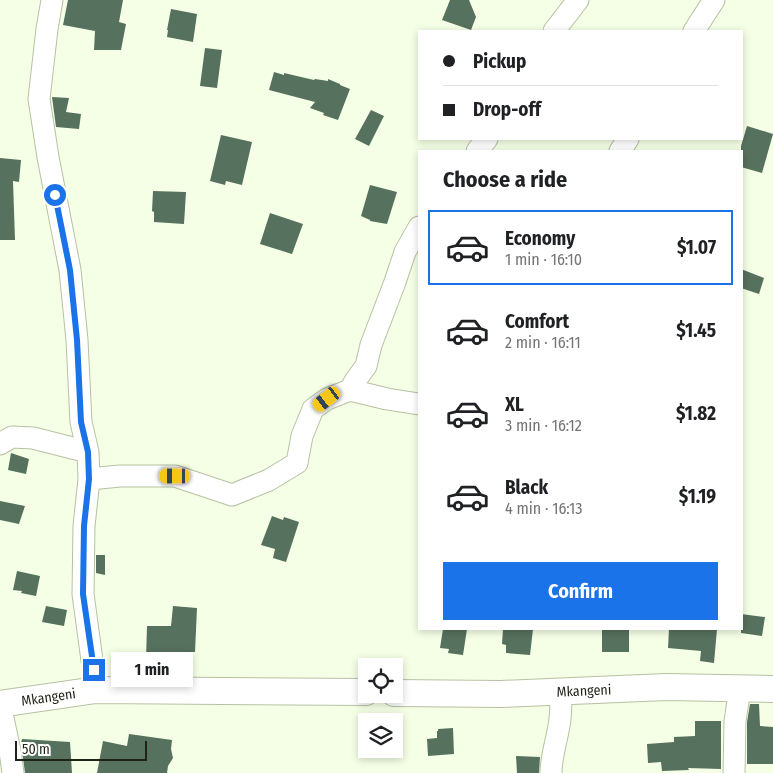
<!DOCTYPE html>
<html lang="en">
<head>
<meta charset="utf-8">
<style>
	body { margin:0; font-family:"Fira Sans Condensed",sans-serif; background:#f2f2f2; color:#202124; height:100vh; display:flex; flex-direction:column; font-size:19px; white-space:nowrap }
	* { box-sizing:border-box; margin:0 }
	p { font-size:16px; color:#757577 }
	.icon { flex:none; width:28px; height:28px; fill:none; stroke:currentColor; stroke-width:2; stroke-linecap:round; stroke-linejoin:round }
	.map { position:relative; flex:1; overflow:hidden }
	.panel { position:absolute; left:418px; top:150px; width:325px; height:480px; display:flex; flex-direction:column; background:#fff; border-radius:0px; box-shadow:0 2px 8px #0003 }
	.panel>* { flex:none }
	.guide { position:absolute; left:418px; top:30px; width:325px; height:110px; border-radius:0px; box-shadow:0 2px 8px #0003; display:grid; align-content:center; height:110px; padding:0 25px; background:#fff }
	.buttons { position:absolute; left:358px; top:658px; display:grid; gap:10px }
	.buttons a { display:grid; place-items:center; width:45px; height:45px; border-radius:0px; background:#fff; box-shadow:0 2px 8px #0003; font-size:25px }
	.scale { position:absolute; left:15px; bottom:12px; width:132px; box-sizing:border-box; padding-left:5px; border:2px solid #1f2317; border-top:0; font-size:14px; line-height:18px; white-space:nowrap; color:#1f2317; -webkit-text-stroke:4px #fff; paint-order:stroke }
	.end { position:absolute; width:22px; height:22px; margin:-11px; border:6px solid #1a73e8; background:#fff; box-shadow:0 0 0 2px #fff }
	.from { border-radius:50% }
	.bubble { position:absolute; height:35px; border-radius:0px; background:#fff; box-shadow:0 2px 8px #0003; font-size:16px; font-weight:700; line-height:35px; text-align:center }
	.car { position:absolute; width:15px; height:30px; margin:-15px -8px; border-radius:6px; box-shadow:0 0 4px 1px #0007; background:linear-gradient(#f5c518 24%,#345 0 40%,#f5c518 0 76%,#345 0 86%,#f5c518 0) }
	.guide b { display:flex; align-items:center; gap:18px; height:48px; font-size:19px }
	.guide b+b { border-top:1px solid #e0e0e0 }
	.guide i { width:12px; height:12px; background:#202124 }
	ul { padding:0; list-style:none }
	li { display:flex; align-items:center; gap:15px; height:75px; margin:0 10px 8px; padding:0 15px; border:2px solid transparent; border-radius:0px }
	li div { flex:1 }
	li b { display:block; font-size:19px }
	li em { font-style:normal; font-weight:700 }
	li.current { border-color:#1a73e8 }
	li>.icon { width:45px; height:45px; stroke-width:1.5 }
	h2 { padding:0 25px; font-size:22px; line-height:60px }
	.button { display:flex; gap:10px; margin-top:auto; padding:10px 25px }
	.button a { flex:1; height:58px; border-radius:0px; background:#1a73e8; color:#fff; font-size:20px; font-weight:700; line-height:58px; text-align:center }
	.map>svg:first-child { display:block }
	.building { fill:#56715d }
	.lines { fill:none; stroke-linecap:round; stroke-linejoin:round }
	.minor-casing { stroke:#b6c1a3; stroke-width:23 }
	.tertiary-casing { stroke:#b6c1a3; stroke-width:28 }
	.minor { stroke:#fff; stroke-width:21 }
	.tertiary { stroke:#fff; stroke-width:26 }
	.route { stroke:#1a73e8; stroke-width:6 }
	.labels { text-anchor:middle; stroke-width:5; stroke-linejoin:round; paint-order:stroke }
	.street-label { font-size:14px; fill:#1f2317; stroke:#fff }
</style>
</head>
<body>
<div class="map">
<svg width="773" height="773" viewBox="0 0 773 773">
	<rect width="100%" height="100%" fill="#f5ffe5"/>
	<!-- building -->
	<path class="building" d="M68,0H123L119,22L126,24L121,50H94L95,31L63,25Z
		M450,0H469L476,17L471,30L442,20Z
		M171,9L197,14L193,42L167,37L168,30H167Z
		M205,48L222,50L217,88L200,86Z
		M274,72L284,75V73L314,80L315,79L328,81V79L340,84V85L350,89L338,120L323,115L324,113L310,108L315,102L269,90Z
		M52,97L69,98L66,112L81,114L79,129L56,127Z
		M371,110L384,116L369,146L355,139Z
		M747,126L773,134L762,173L741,167V146Z
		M221,135L252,142L242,185L226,181L225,185L210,181Z
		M0,158L21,160L19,182L13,181L15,240H0Z
		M370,185L397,192L387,224L370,221V220L361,216Z
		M153,191L186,192L184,224L154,222V212L152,211Z
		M270,213L303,224L292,254L260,244Z
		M741,269L764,278L759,294L741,288Z
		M11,453L29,459L26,474L8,470Z
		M0,501L25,506L19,524L0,520Z
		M272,516L283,520L284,517L299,522L286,562L273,558L275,549L261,545Z
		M96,555H105V575L96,573Z
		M17,571L40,576L36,596L21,593L22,591L13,590Z
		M46,606L67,610L64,626L42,622Z
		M173,606L197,608L195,652H169L167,659H146L147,626H171Z
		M741,614L765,617L762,636L741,633Z
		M443,629H467L463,655L448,653L449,649L440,648Z
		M503,629H533L530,655L506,653V645L502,644Z
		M602,629H629V652H602Z
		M669,629H717L714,663L700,661L701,651L668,648Z
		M750,704H759L760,726L773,727V764H747V722Z
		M695,721H721V769L688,768L689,770L662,771L661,762L648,763L647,744L674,742V737L695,736Z
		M453,728L454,754L428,756L427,739L437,738V731H438V729Z
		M129,734L172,740L171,749L173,758L168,766L167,773H97L103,741L127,746Z
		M22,739L70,742L72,773H25L21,743Z
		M516,756L540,757L539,773H517Z"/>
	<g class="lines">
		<!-- minor casing -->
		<g class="minor-casing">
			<path id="minor" d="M52,0L47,29L39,99L48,157L70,270L77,340L81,422L88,452L89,479L84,526L83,594L96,690
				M554,31L578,0
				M694,31L714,0
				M477,151L487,139
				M620,151L628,139
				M350,390L355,381L366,366L371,345L395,282L405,252L419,227
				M0,444L12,437L33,438L88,452
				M89,479L120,476H175L232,495L269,480L297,463L302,436L313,409L327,399L350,390L387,399L419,404
				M0,704L10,751L13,773
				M551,773C551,755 558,737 560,719C561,710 561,700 561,691
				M734,773L735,721L740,688"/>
		</g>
		<!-- tertiary casing -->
		<g class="tertiary-casing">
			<g id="tertiary">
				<path id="s1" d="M394,693L501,694L666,687L773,689"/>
				<path id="s2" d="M0,704L96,690L366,692"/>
			</g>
		</g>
		<!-- minor -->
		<use href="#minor" class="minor"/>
		<!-- tertiary -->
		<use href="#tertiary" class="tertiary"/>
	</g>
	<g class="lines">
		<!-- route -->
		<path class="route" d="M55,195L70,270L77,340L81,422L88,452L89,479L84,526L83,594L94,670"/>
	</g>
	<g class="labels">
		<!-- street labels -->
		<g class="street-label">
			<text dy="5" stroke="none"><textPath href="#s1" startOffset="190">Mkangeni</textPath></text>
			<text dy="5" stroke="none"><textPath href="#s2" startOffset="49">Mkangeni</textPath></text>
		</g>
	</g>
</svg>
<div class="buttons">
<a><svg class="icon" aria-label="locate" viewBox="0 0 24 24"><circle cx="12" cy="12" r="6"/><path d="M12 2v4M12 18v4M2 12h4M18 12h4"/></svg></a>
<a><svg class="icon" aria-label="layers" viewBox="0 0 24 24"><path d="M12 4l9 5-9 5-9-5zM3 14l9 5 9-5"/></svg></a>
</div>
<div class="scale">50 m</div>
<i class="end from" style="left:55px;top:195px"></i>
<i class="end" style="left:94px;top:670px"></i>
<div class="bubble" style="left:111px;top:652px;width:82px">1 min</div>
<i class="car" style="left:327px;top:399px;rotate:232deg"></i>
<i class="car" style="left:175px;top:476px;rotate:270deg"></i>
<div class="guide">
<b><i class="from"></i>Pickup</b>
<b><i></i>Drop-off</b>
</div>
<section class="panel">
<h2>Choose a ride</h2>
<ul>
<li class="current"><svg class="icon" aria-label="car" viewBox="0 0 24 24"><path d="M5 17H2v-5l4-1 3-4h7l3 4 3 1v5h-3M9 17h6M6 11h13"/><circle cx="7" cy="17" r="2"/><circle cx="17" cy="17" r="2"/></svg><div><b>Economy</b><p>1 min · 16:10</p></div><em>$1.07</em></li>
<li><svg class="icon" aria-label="car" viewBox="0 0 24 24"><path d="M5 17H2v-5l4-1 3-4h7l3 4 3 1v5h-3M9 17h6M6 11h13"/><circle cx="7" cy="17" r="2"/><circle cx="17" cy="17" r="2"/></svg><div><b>Comfort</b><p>2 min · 16:11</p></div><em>$1.45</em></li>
<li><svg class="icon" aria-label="car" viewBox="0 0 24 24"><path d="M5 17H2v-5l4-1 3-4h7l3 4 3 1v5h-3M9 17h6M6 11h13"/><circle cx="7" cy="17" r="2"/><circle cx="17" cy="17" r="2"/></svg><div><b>XL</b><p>3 min · 16:12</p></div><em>$1.82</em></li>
<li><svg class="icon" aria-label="car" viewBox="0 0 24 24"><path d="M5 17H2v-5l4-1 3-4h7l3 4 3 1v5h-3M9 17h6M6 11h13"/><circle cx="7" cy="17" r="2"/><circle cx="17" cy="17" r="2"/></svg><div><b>Black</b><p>4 min · 16:13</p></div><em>$1.19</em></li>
</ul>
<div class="button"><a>Confirm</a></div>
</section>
</div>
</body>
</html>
